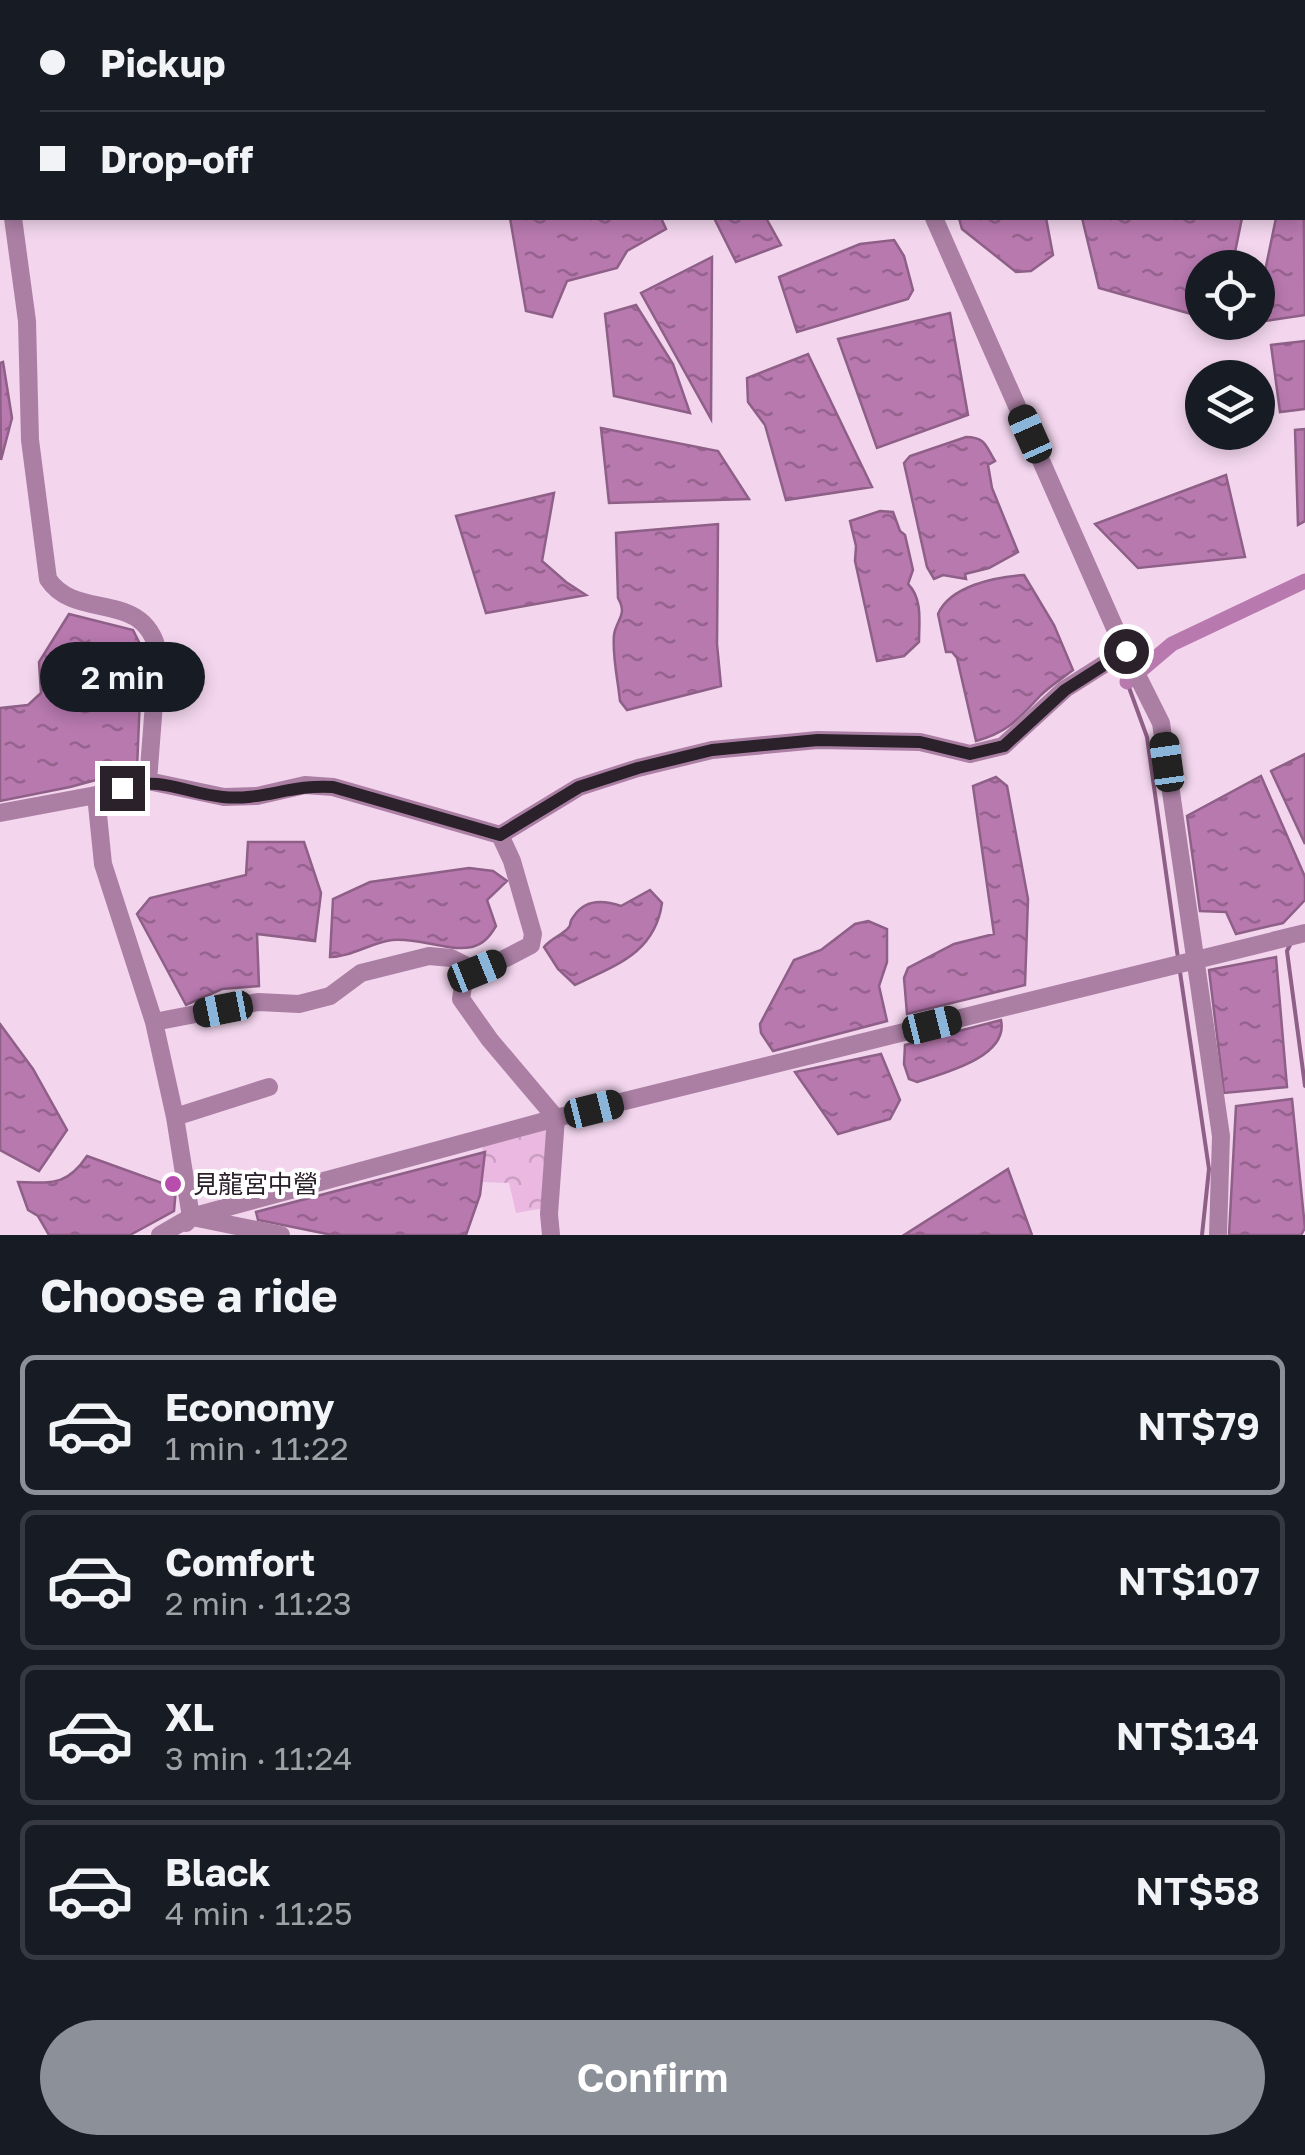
<!DOCTYPE html>
<html lang="en">
<head>
<meta charset="utf-8">
<style>
	body { margin:0; font-family:"Golos Text","Noto Sans TC",sans-serif; background:#242831; color:#f1f3f6; height:100vh; display:flex; flex-direction:column; font-size:38px; white-space:nowrap }
	* { box-sizing:border-box; margin:0 }
	p { font-size:32px; color:#9ea1a6 }
	.icon { flex:none; width:55px; height:55px; fill:none; stroke:currentColor; stroke-width:2; stroke-linecap:round; stroke-linejoin:round }
	.map { position:relative; height:1235px; overflow:hidden }
	.side { display:flex; flex-direction:column; background:#171b24; flex:1 }
	.side>* { flex:none }
	.guide { position:absolute; left:0px; top:0px; width:1305px; height:220px; box-shadow:0 5px 15px #0003; display:grid; align-content:center; height:220px; padding:0 40px; background:#171b24 }
	.tools { position:absolute; left:1185px; top:250px; display:grid; gap:20px }
	.tools a { display:grid; place-items:center; width:90px; height:90px; border-radius:50%; background:#171b24; box-shadow:0 5px 15px #0003; font-size:50px }
	.end { position:absolute; width:45px; height:45px; margin:-22px; border:12px solid #2b212a; background:#fff; box-shadow:0 0 0 5px #fff }
	.from { border-radius:50% }
	.bubble { position:absolute; height:70px; border-radius:35px; background:#171b24; box-shadow:0 5px 15px #0003; font-size:32px; font-weight:600; line-height:70px; text-align:center }
	.car { position:absolute; width:30px; height:60px; margin:-30px -15px; border-radius:12px; box-shadow:0 0 8px 2px #0007; background:linear-gradient(#222 24%,#8ab4d8 0 40%,#222 0 76%,#8ab4d8 0 86%,#222 0) }
	.guide b { display:flex; align-items:center; gap:35px; height:95px; font-size:38px }
	.guide b+b { border-top:2px solid #363941 }
	.guide i { width:25px; height:25px; background:#f1f3f6 }
	ul { padding:0; list-style:none }
	li { display:flex; align-items:center; gap:30px; height:140px; margin:0 20px 15px; padding:0 20px; border:5px solid #363941; border-radius:15px }
	li div { flex:1 }
	li b { display:block; font-size:38px }
	li em { font-style:normal; font-weight:600 }
	li.on { border-color:#8c9099 }
	li>.icon { width:90px; height:90px; stroke-width:1.5 }
	h2 { padding:0 40px; font-size:45px; line-height:120px }
	.primary-button { display:flex; gap:20px; margin-top:auto; padding:20px 40px }
	.primary-button a { flex:1; height:115px; border-radius:60px; background:#8c9099; color:#fff; font-size:40px; font-weight:600; line-height:115px; text-align:center }
	.map>svg:first-child { display:block }
	.forest { fill:url(#forest-crowns) }
	.water { fill:url(#water-ripples); stroke:#8e5f87; stroke-width:2.5 }
	.lines { fill:none; stroke-linecap:round; stroke-linejoin:round }
	.stream { stroke:#8e5f87; stroke-width:4 }
	.canal { stroke:#b879af; stroke-width:15 }
	.minor { stroke:#ab7fa4; stroke-width:18 }
	.route { stroke:#2b212a; stroke-width:12 }
	.poi-dot { fill:#b94dad; stroke:#fff; stroke-width:4 }
	.labels { text-anchor:middle; stroke-width:8; stroke-linejoin:round; paint-order:stroke }
	.poi-label { font-size:25px; fill:#2b212a; stroke:#fff; text-anchor:start }
</style>
</head>
<body>
<div class="map">
<svg width="1305" height="1235" viewBox="0 0 1305 1235">
	<defs>
		<pattern id="forest-crowns" width="20" height="18" patternUnits="userSpaceOnUse" patternTransform="scale(2.5)"><rect width="20" height="18" fill="#ebb8e2"/><path d="M2 6a3 3 0 1 1 6 0M12 15a3 3 0 1 1 6 0" fill="none" stroke="#ca9ec2"/></pattern>
		<pattern id="water-ripples" width="26" height="14" patternUnits="userSpaceOnUse" patternTransform="scale(2.5)"><rect width="26" height="14" fill="#b879af"/><path d="M2 4q2-2 4 0t4 0M15 11q2-2 4 0t4 0" fill="none" stroke="#96638f"/></pattern>
	</defs>
	<rect width="100%" height="100%" fill="#f3d6ee"/>
	<!-- forest -->
	<path class="forest" d="M556,1118L550,1207L516,1213L509,1183L481,1182L483,1138Z"/>
	<!-- water -->
	<path class="water" d="M1303,160L1305,315L1258,322V305L1276,218H1302Z
		M510,218H661L666,229L627,251L617,268L567,281L552,317L526,311Z
		M714,218H766L781,245L736,262Z
		M959,218H1046L1053,255L1031,271L1016,272L962,229Z
		M1082,218H1242L1232,267L1202,268V317L1099,288Z
		M894,240L904,256L913,290L908,299L797,332L779,277L860,244Z
		M712,257L711,419L641,293Z
		M636,305L673,364L690,413L614,396L605,314Z
		M950,313L968,415L877,448L838,339Z
		M1305,341V409L1280,412L1271,345Z
		M808,354L872,487L786,500L765,425L748,402L747,378Z
		M3,362L12,418L1,460L0,363Z
		M601,428L718,451L749,499L609,503Z
		M1305,429V521L1298,525L1295,430Z
		M966,437C986,437 986,447 995,461L988,465L992,488L1018,552L989,568L965,574L966,579L943,575L934,579L927,567L904,463L910,456Z
		M1226,475L1245,557L1138,568L1095,524Z
		M554,493L542,561L566,582L586,595L486,613L456,516Z
		M880,511L893,512L900,531L905,535L913,570L908,584C923,599 919,622 919,642L904,656L877,661L855,561L856,546L850,521Z
		M718,524L717,644L721,686L627,710L620,701C618,681 612,655 614,635C616,620 628,615 618,598L616,533Z
		M1024,575L1054,625L1073,670C1063,678 1050,686 1041,695C1019,718 1009,732 976,741L957,658L952,652H946L938,614C950,586 995,577 1024,575Z
		M69,614L133,630L142,648L137,769L70,787L0,801V708L28,705L41,693L39,662Z
		M1305,754V844L1271,771Z
		M1261,776L1305,877V900L1283,923L1236,934L1226,912L1200,911L1187,816Z
		M996,777L1007,786L1028,899L1025,985L907,1014L904,978L908,968L954,944L994,934L973,786Z
		M248,842H304L321,893L315,941L257,934L259,986L222,989L186,1005L137,914L150,898L246,875Z
		M469,868L493,871L507,881L487,900L496,926C490,936 484,944 472,947C447,952 418,937 392,940C370,943 351,957 330,957L333,899L370,882Z
		M650,890L662,903C655,953 616,965 575,985L558,969L544,947C551,939 558,937 565,931C575,923 566,926 574,916C585,899 604,900 621,906Z
		M868,921L887,929V962L879,986L887,1021L773,1051L761,1033L760,1024L794,960L821,950L855,924Z
		M1276,957L1287,1087L1224,1093L1209,970Z
		M1001,1020C1009,1057 944,1073 917,1082L909,1079L904,1064L905,1045Z
		M0,1024L33,1069L67,1130L39,1171L0,1150Z
		M881,1054L900,1100L890,1119L838,1134L795,1072Z
		M1292,1099L1305,1228L1301,1235H1229L1236,1106Z
		M485,1152L480,1195L466,1235H332L258,1220L256,1212Z
		M87,1156L176,1188L174,1211L130,1235H49L38,1216L28,1210L18,1182C52,1183 67,1186 87,1156Z
		M1008,1169L1032,1235H904Z"/>
	<g class="lines">
		<!-- stream -->
		<path class="stream" d="M1127,682L1147,737L1178,958
			M1291,943L1287,951L1305,1086
			M1180,972L1209,1169L1202,1235"/>
		<!-- canal -->
		<path class="canal" d="M1127,682L1172,644L1305,581"/>
		<!-- minor -->
		<path class="minor" d="M839,0L840,2
			M0,97L2,122
			M13,218L27,321L30,440L48,579C76,622 144,588 158,652L148,781
			M934,218L1125,651L1161,723L1221,1136L1218,1235
			M96,795L103,864L154,1022L175,1117L191,1217L186,1223
			M0,813L96,795L148,781L224,797L257,796L305,785L333,787L500,835L579,787L638,768L712,750L818,740L920,742L970,754L1003,746L1065,689L1125,651
			M500,835L512,861L533,934L531,945L464,980L461,999L490,1040L556,1118L549,1214L551,1235
			M154,1022L258,1002L299,1004L330,996L361,973L429,956L451,958L477,971
			M175,1117L269,1087
			M197,1218L281,1235
			M160,1235L191,1217L556,1118L1305,933"/>
	</g>
	<g class="lines">
		<!-- route -->
		<path class="route" d="M122,788C165,776 182,793 223,797C261,801 292,784 333,787L500,835L579,787L638,768L712,750L818,740L920,742L970,754L1004,746L1065,690L1126,651"/>
	</g>
	<!-- markers -->
	<circle class="poi-dot" cx="173" cy="1184" r="10"/>
	<g class="labels">
		<!-- poi labels -->
		<g class="poi-label">
			<text x="193" y="1193">見龍宮中營</text>
		</g>
	</g>
</svg>
<div class="tools">
<a><svg class="icon" aria-label="locate" viewBox="0 0 24 24"><circle cx="12" cy="12" r="6"/><path d="M12 2v4M12 18v4M2 12h4M18 12h4"/></svg></a>
<a><svg class="icon" aria-label="layers" viewBox="0 0 24 24"><path d="M12 4l9 5-9 5-9-5zM3 14l9 5 9-5"/></svg></a>
</div>
<i class="end from" style="left:1126px;top:651px"></i>
<i class="end" style="left:122px;top:788px"></i>
<div class="bubble" style="left:40px;top:642px;width:165px">2 min</div>
<i class="car" style="left:1030px;top:434px;rotate:336deg"></i>
<i class="car" style="left:1167px;top:762px;rotate:352deg"></i>
<i class="car" style="left:477px;top:971px;rotate:68deg"></i>
<i class="car" style="left:223px;top:1009px;rotate:259deg"></i>
<i class="car" style="left:932px;top:1025px;rotate:76deg"></i>
<i class="car" style="left:594px;top:1109px;rotate:76deg"></i>
<div class="guide">
<b><i class="from"></i>Pickup</b>
<b><i></i>Drop-off</b>
</div>
</div>
<section class="side">
<h2>Choose a ride</h2>
<ul>
<li class="on"><svg class="icon" aria-label="car" viewBox="0 0 24 24"><path d="M5 17H2v-5l4-1 3-4h7l3 4 3 1v5h-3M9 17h6M6 11h13"/><circle cx="7" cy="17" r="2"/><circle cx="17" cy="17" r="2"/></svg><div><b>Economy</b><p>1 min · 11:22</p></div><em>NT$79</em></li>
<li><svg class="icon" aria-label="car" viewBox="0 0 24 24"><path d="M5 17H2v-5l4-1 3-4h7l3 4 3 1v5h-3M9 17h6M6 11h13"/><circle cx="7" cy="17" r="2"/><circle cx="17" cy="17" r="2"/></svg><div><b>Comfort</b><p>2 min · 11:23</p></div><em>NT$107</em></li>
<li><svg class="icon" aria-label="car" viewBox="0 0 24 24"><path d="M5 17H2v-5l4-1 3-4h7l3 4 3 1v5h-3M9 17h6M6 11h13"/><circle cx="7" cy="17" r="2"/><circle cx="17" cy="17" r="2"/></svg><div><b>XL</b><p>3 min · 11:24</p></div><em>NT$134</em></li>
<li><svg class="icon" aria-label="car" viewBox="0 0 24 24"><path d="M5 17H2v-5l4-1 3-4h7l3 4 3 1v5h-3M9 17h6M6 11h13"/><circle cx="7" cy="17" r="2"/><circle cx="17" cy="17" r="2"/></svg><div><b>Black</b><p>4 min · 11:25</p></div><em>NT$58</em></li>
</ul>
<div class="primary-button"><a>Confirm</a></div>
</section>
</body>
</html>
